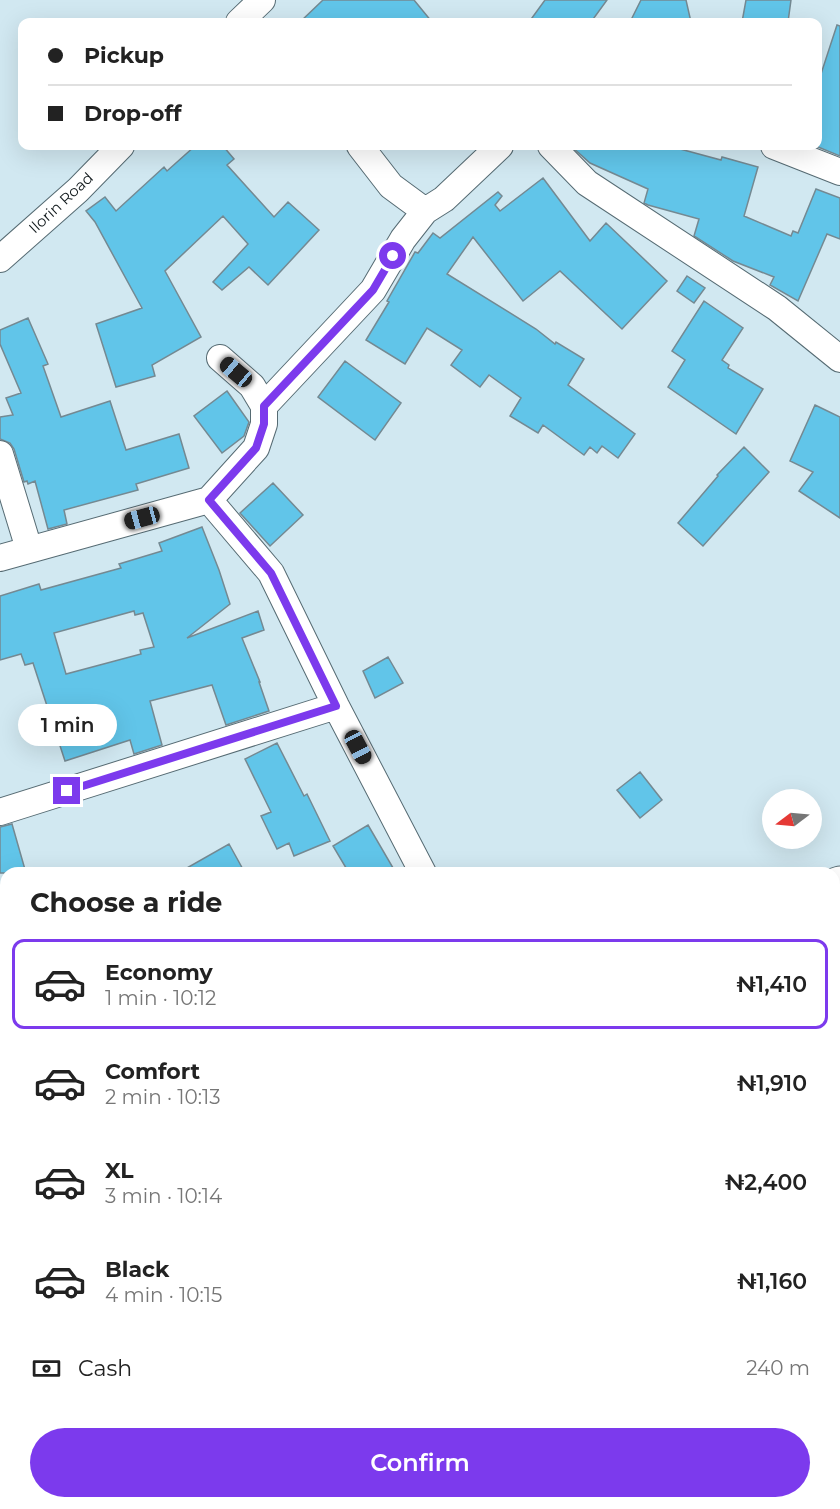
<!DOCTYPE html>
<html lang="en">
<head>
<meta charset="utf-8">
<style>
	body { margin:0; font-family:Montserrat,sans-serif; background:#f6f6f6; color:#222; height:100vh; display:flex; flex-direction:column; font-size:22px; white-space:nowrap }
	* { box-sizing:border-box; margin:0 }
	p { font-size:20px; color:#767676 }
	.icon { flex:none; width:33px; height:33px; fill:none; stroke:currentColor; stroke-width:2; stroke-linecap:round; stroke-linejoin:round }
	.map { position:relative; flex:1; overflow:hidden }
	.details { position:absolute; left:0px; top:867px; width:840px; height:642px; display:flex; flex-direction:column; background:#fff; border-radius:18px 18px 0 0; box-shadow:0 6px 24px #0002 }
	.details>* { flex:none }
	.hud { position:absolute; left:18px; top:18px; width:804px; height:132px; border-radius:12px; box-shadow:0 6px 24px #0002; display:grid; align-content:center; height:132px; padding:0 30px; background:#fff }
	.needle { width:39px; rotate:254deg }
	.buttons { position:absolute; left:762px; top:789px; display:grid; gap:12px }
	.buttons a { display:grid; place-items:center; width:60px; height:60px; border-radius:50%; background:#fff; box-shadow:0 6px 24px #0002; font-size:30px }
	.end { position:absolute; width:27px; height:27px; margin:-14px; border:8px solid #7c3aed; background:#fff; box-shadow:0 0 0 3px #fff }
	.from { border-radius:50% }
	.bubble { position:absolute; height:42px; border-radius:21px; background:#fff; box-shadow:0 6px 24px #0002; font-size:20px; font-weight:600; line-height:42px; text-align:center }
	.car { position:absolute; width:18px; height:36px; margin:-18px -9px; border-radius:8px; box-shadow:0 0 4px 2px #0007; background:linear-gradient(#222 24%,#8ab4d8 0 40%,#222 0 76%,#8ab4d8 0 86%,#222 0) }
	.hud b { display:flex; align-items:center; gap:21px; height:57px; font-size:22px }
	.hud b+b { border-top:2px solid #e0e0e0 }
	.hud i { width:15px; height:15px; background:#222 }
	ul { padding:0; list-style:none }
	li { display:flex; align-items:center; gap:18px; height:90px; margin:0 12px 9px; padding:0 18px; border:3px solid transparent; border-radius:12px }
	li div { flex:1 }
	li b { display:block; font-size:22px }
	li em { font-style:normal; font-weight:600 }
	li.on { border-color:#7c3aed }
	li>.icon { width:54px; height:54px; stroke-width:1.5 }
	h2 { padding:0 30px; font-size:27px; line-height:72px }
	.pay { display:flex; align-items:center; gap:15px; height:66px; padding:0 30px; font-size:22px }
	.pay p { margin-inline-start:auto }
	.primary-button { display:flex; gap:12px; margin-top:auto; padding:12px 30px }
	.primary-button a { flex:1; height:69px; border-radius:36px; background:#7c3aed; color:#fff; font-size:24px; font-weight:600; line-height:69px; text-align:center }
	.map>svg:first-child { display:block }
	.building { fill:#61c5e9; stroke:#748992; stroke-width:1.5; fill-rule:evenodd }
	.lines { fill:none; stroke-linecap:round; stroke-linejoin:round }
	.street-casing { stroke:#566b73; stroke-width:28 }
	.highway-casing { stroke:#566b73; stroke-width:35 }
	.street { stroke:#fff; stroke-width:26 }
	.highway { stroke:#fff; stroke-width:33 }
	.route { stroke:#7c3aed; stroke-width:8 }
	.labels { text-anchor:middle; stroke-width:4.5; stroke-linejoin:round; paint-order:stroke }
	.street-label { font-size:15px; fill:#11191c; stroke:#fff }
</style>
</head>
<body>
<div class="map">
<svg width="840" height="1509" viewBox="0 0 840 1509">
	<rect width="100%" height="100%" fill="#d1e8f1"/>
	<!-- building -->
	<path class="building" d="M323,0H414L432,22H300Z
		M545,0H607L591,22H529Z
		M641,0H686L691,22H630Z
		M746,0H791L788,22H742Z
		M837,25L840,26V156L818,147V83Z
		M195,146H223L234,159L227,165L274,217L288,202L319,230L268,285L249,267L222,290L213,282L248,244L223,216L165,271L201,337L152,365L155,376L116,387L96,324L142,308L95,222L86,211L105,197L116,211L164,167L167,171Z
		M571,146H669L721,160L722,157L758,167L744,216L791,236L793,231L798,233L816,189L840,198V239L827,234L798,301L770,285L774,277L733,261L694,236L699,219L648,205L644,203L648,189L590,163Z
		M543,178L590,241L606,223L667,281L622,329L560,271L523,301L473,237L447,274L536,329L555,344L556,342L584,359L568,385L635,434L618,458L602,446L597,453L590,447L584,455L543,425L538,433L510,416L521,398L489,375L480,387L451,365L462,350L427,328L405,364L366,340L389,302L387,301L415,252L418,253L433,233L440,238L498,192L502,196L495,205L500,211Z
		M687,276L705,288L694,303L677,291Z
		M704,301L743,328L722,360L729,365L728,368L763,389L736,434L668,387L685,360L672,351Z
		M28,318L48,364L43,366L61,417L110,401L126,450L179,434L189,468L136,484L138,490L64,510L67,524L48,529L35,481L28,484L27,481L24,482L14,449L10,443L0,439V417L13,415L6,398L21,393L0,344V330Z
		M345,361L401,403L375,440L318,397Z
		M227,391L249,422L244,436L222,453L194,416Z
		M815,405L840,417V518L799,491L813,472L790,461Z
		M744,447L769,472L703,546L678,523L718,476L717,475Z
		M273,483L303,515L270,546L240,513Z
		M202,527L219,570L230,604L187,638L258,611L264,630L242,638L260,682H259L269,711L226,725L212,685L150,701L162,745L134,754L130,740L65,761L33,663L25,665L21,654L0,660V596L39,584L41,590L121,568L119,564L162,551L159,543ZM134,611L135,615L143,613L154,647L140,650L141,654L66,674L54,633Z
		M388,657L403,683L375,698L363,671Z
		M277,743L304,796L307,794L330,841L294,856L289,843L277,849L261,816L271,812L245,759Z
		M640,772L662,800L640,818L617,790Z
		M12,824L26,873H0V827Z
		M368,825L396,873H349L333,846Z
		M229,844L245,873H178Z"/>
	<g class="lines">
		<!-- street casing -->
		<g class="street-casing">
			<path id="street" d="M239,22L262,0
				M360,146L391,186L425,211
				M551,146L587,183L777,308L840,359
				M774,146L840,172
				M0,259L78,190L121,146
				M264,406L373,290L403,239L425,211L444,199L500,146
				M0,454L29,549
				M209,500L271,573L336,706L423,873
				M0,558L209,500L256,448L264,424V406L252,386L220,358
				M0,812L336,706
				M0,1110L6,1119
				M834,1427L840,1424
				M0,1471L6,1481
				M15,1503L16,1509
				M819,1503L823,1509
				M635,1509L650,1503"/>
		</g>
		<!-- highway casing -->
		<g class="highway-casing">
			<path id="highway" d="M834,885L840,883
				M834,1006L840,1004
				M0,1229L6,1226
				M0,1288L6,1298
				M0,1352L6,1349"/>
		</g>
		<!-- street -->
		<use href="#street" class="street"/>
		<!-- highway -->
		<use href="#highway" class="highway"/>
	</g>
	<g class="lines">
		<!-- route -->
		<path class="route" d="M67,791L336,706L271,573L209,500L256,448L264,424V406L373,290L393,256"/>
	</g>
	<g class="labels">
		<!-- street labels -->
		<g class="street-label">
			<text transform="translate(61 203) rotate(-43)" y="5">Ilorin Road</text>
		</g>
	</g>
</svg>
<div class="buttons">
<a><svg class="needle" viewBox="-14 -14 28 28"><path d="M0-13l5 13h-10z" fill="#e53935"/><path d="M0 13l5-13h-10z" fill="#767676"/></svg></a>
</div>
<i class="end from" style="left:393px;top:256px"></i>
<i class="end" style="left:67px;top:791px"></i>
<div class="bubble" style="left:18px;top:704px;width:99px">1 min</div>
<i class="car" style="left:236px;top:372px;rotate:310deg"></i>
<i class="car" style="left:142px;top:518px;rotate:255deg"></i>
<i class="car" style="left:358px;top:747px;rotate:152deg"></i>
<div class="hud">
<b><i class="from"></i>Pickup</b>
<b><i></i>Drop-off</b>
</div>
<section class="details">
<h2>Choose a ride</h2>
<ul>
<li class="on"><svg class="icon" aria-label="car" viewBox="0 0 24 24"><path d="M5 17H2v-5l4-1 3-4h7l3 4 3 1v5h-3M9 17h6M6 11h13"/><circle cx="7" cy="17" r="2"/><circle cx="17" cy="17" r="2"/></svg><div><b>Economy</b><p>1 min · 10:12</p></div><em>₦1,410</em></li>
<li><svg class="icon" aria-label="car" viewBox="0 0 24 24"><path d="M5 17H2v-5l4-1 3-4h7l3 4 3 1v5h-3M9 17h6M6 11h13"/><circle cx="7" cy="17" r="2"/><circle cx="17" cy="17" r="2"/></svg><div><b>Comfort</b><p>2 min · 10:13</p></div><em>₦1,910</em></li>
<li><svg class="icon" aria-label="car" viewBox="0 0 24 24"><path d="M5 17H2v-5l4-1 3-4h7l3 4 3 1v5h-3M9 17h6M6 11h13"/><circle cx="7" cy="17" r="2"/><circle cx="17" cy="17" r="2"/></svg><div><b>XL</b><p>3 min · 10:14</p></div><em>₦2,400</em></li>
<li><svg class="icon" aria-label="car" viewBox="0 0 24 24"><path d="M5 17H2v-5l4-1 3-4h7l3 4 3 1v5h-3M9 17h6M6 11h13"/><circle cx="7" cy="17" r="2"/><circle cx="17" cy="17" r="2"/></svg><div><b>Black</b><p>4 min · 10:15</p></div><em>₦1,160</em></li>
</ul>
<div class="pay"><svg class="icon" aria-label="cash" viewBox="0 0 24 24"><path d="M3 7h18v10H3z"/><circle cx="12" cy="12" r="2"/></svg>Cash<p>240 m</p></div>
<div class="primary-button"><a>Confirm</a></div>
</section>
</div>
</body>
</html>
